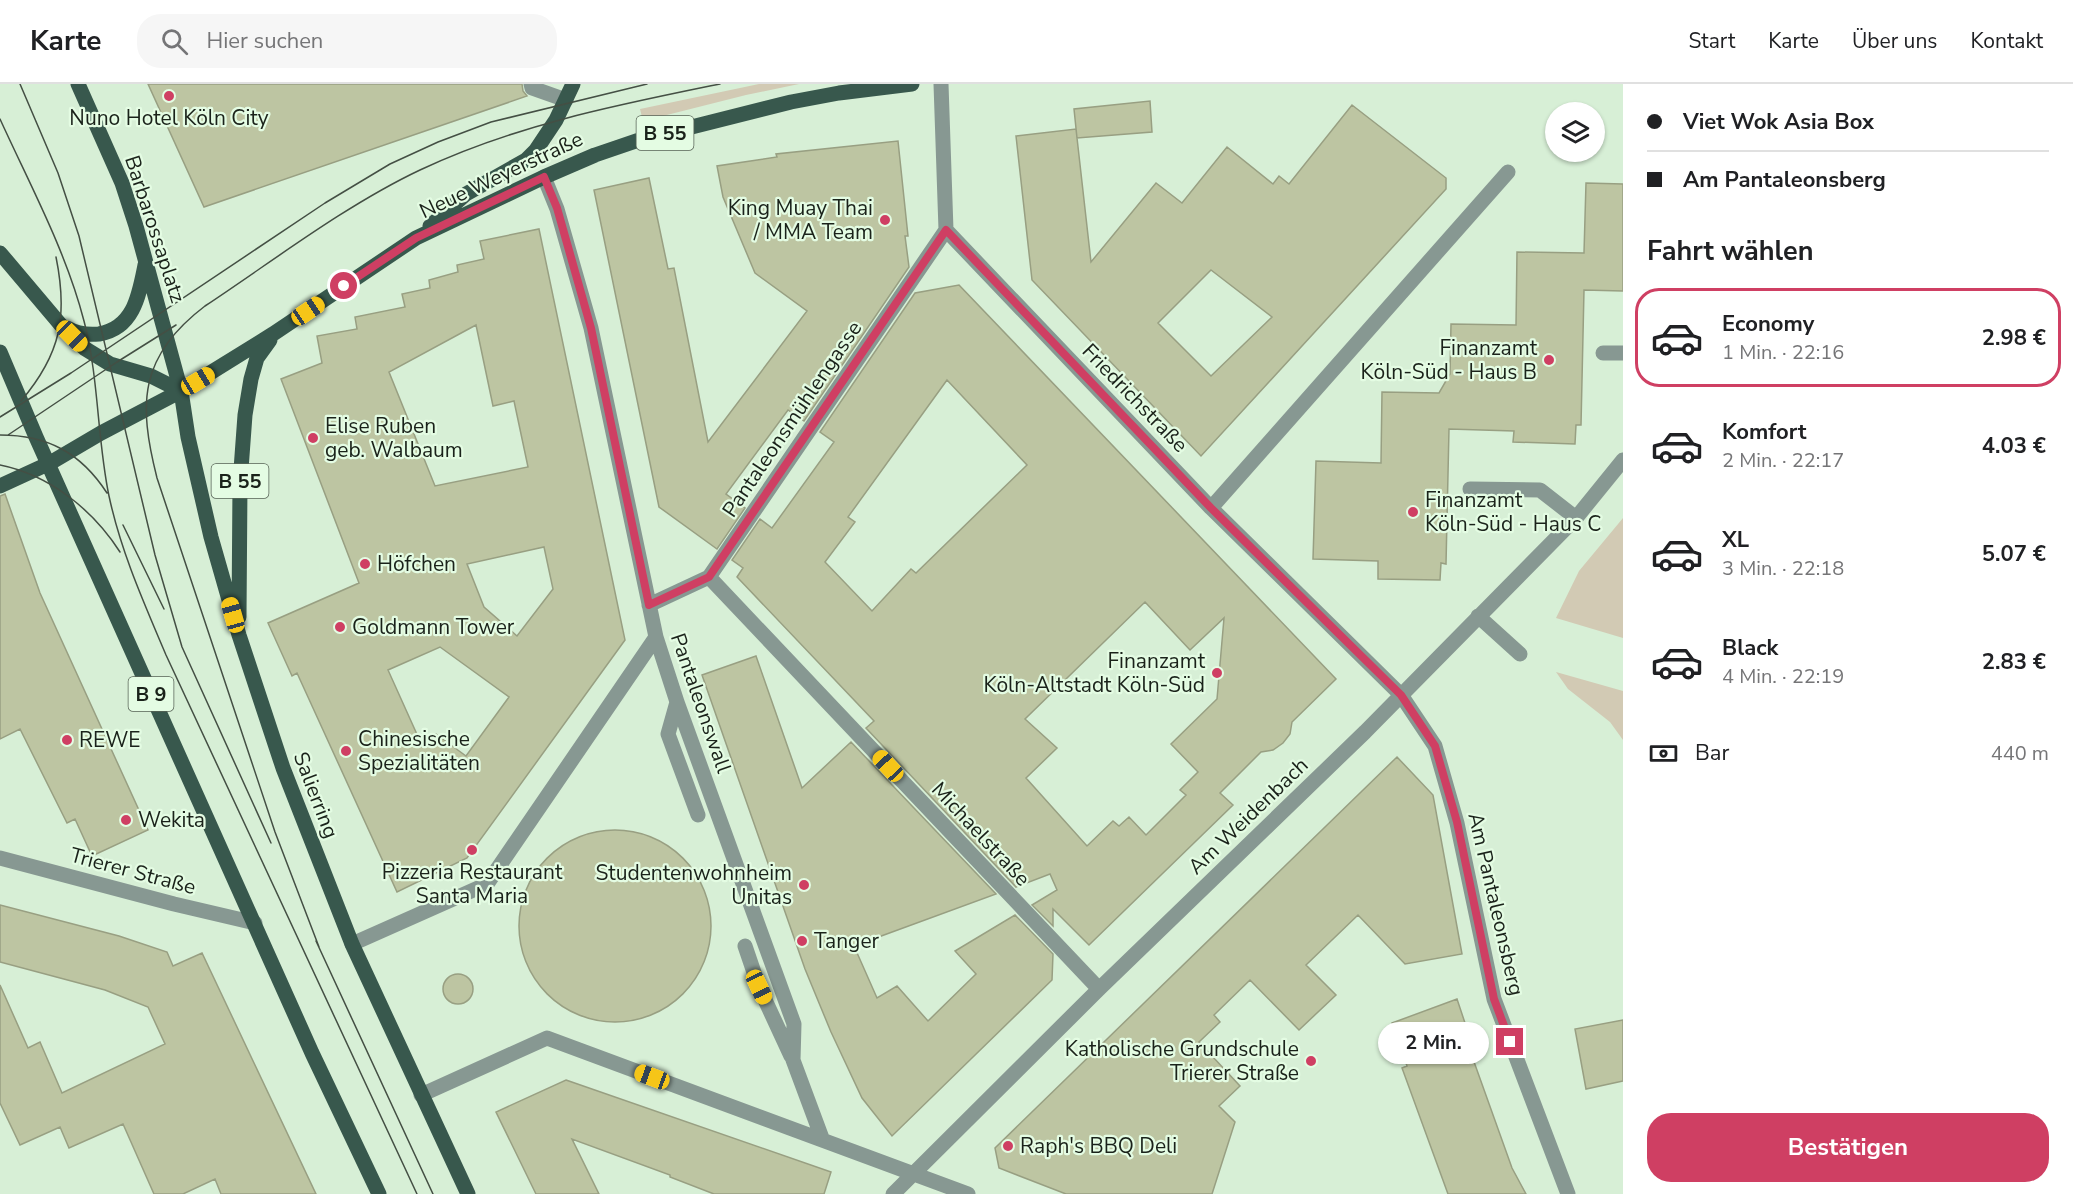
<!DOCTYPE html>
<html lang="de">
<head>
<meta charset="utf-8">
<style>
	body { margin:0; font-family:"Nunito Sans",sans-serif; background:#f6f6f6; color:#202124; height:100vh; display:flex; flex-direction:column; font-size:22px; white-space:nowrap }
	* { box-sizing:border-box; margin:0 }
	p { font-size:20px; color:#757577 }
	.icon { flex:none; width:33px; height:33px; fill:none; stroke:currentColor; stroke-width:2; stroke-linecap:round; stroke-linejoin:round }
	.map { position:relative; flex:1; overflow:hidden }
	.panel { display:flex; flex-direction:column; background:#fff; width:450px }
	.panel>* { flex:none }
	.hud { display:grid; align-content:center; height:132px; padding:0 24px; background:#fff }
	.tools { position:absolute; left:1545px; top:18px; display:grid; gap:12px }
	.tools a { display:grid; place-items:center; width:60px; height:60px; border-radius:50%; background:#fff; box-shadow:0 2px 4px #0004; font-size:30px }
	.end { position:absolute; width:27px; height:27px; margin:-14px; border:8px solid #cf3f63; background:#fff; box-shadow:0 0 0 3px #fff }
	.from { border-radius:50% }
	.bubble { position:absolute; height:42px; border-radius:21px; background:#fff; box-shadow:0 2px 4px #0004; font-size:20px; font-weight:700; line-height:42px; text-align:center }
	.car { position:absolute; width:18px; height:36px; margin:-18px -9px; border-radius:8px; box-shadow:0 0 4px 2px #0007; background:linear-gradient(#f5c518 24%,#345 0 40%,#f5c518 0 76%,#345 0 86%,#f5c518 0) }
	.hud b { display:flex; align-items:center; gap:21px; height:57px; font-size:22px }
	.hud b+b { border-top:2px solid #e0e0e0 }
	.hud i { width:15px; height:15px; background:#202124 }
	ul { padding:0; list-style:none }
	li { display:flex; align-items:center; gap:18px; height:99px; margin:0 12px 9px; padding:0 12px; border:3px solid transparent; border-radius:24px }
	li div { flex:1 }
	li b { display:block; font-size:22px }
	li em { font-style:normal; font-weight:700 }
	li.selected { border-color:#cf3f63 }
	li>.icon { width:54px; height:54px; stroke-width:1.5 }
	h2 { padding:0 24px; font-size:27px; line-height:72px }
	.pay { display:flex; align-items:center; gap:15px; height:66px; padding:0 24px; font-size:22px }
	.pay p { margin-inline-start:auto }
	.primary-button { display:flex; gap:12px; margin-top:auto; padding:12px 24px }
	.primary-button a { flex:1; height:69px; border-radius:24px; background:#cf3f63; color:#fff; font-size:24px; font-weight:700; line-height:69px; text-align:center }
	header { display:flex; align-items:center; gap:36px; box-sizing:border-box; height:84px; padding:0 30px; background:#fff; border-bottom:2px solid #e0e0e0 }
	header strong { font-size:28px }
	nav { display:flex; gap:33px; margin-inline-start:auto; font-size:21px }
	.search { width:420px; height:54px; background:#f6f6f6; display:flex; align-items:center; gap:15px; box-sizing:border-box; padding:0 21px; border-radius:24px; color:#757577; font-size:22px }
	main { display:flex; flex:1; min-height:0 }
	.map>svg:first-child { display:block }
	.green { fill:#d2cab4 }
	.building { fill:#bdc5a2; stroke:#989f82; stroke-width:1.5; fill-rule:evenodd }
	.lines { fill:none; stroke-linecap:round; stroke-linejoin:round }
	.minor { stroke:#879892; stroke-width:15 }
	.major { stroke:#38584d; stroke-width:15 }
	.tram { stroke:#444f44; stroke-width:1.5 }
	.route { stroke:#cf3f63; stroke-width:8 }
	.poi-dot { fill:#cf3f63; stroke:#e4fce3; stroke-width:2 }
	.labels { text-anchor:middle; stroke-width:4.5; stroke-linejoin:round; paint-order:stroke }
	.shield { fill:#e4fce3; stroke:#576356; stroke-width:1.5 }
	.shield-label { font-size:20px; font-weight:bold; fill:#1a221a }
	.poi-label { font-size:21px; fill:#1a221a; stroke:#e4fce3; text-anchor:start }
	.street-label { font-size:21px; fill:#1a221a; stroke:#e4fce3 }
</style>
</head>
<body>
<header>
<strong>Karte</strong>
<div class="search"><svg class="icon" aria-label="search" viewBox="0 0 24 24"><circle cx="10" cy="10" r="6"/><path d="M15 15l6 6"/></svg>Hier suchen</div>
<nav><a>Start</a><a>Karte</a><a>Über uns</a><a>Kontakt</a></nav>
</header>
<main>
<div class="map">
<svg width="1623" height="1110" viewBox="0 0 1623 1110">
	<rect width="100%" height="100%" fill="#d7efd6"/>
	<!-- green -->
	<path class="green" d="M759,0H799L746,11L643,37L640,25Z
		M1623,434V554L1556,534L1579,487Z
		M1556,588L1623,607V656L1610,638L1568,605Z"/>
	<!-- building -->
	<path class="building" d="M148,0H522L523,7L527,12L204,123Z
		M1150,17L1152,48L1077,54L1074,25Z
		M1352,21L1446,94V105L1201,372L1032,196L1016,52L1076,45L1091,178L1156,99L1182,119L1227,63L1273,100L1279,92L1289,100ZM1211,186L1272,233L1211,292L1158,239Z
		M898,57L908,152H905L909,183L804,337L788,326L726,410L745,424L717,465L659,423L594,106L649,94L668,185L674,184L708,358L807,227L755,189L723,113L717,82L777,73L776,70Z
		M1586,99L1623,100V207L1584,206L1581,341H1576L1575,360L1513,358L1514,347L1449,345L1446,480L1441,479L1440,496L1378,495V477L1313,475L1316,377L1381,379L1382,308L1439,309L1450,290L1451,240L1516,241L1517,168L1584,169Z
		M539,145L625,556L467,774L397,808L297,589L292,592L268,539L359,499L281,295L322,279L317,252L357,245L355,233L405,223L402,210L430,204L429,196L458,188L457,181L484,175L480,157ZM476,241L493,322L514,317L528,383L435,402L389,288ZM544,463L553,505L517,552L484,523L467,480ZM440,563L509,613L466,672L436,650L420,657L388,586Z
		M959,201L1336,595L1292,638L1290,650L1283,659L1273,666L1261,668L1220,709L1233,721L1089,861L1053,825V842L1032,821L1057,806L1050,790L1016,803L866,644L874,637L737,493L743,484L732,476L760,435L772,444L834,358L820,348L915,209ZM947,296L1027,381L916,489L911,485L872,527L825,478L855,438L848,433ZM1145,518L1190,566L1224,534L1217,615L1171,660L1198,688L1180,706L1186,711L1146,751L1129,733L1119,742L1113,737L1087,762L1026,694L1057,664L1025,635Z
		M5,410L40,509L148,746L92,772L75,735L67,739L20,645L0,655V412Z
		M756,572L802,704L851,658L996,810L854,862L877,914L897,902L928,937L976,890L955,867L1015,831L1053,870L1052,896L892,1052L862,1014L831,948L805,885L702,591Z
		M1397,673L1433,711L1462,870L1405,880L1358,831L1306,881L1336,911L1299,946L1250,896L1214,931L1220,938L1199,958L1240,1002L1219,1022L1235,1038L1212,1110H1066L999,1084L995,1064Z
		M519 842a96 96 0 1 1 192 0a96 96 0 1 1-192 0Z
		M0,821L119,852L167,868L173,882L202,869L316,1110H221L215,1095L183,1110H154L123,1040L69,1064L60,1043L20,1061L0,1019V901L28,964L40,958L62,1009L165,960L148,923L105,906L0,878Z
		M443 905a15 15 0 1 1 30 0a15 15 0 1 1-30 0Z
		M1457,915L1472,960L1468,961L1512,1084L1526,1110H1448L1402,984L1407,982L1392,939Z
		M1623,936V997L1586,1005L1575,945Z
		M566,996L831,1088L824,1110H714L670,1093V1091L572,1055L599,1110H536L496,1028Z"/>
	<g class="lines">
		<!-- minor -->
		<path class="minor" d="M531,0L532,4L566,16
			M941,0L946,146L1211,424L1401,611L1435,662L1457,739L1494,915L1568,1110
			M544,93L557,125L591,244L656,553L677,618L794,940L793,976L822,1054
			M1603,269H1623
			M1470,405L1540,406L1576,434
			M1211,424L1508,88
			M709,493L1099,905
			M649,521L709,493L946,146
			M1478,532L1520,570
			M677,618L668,650L698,731
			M0,774L174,820L255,839
			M352,860L487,800L656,553
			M745,862L759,903L791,972
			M421,1011L547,954L968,1110
			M893,1110L1099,905L1365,648L1576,434L1623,376"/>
		<!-- major -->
		<path class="major" d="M78,0L122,99L136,142L181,307L188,353L211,453L239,551L283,684L352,860L468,1110
			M430,142L466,110L526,76L536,66L556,36L573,0
			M0,169L60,240L84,264L110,280L151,292L181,307
			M67,244C77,250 87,251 99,250C134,244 139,211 145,181
			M0,268L36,353L312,969L379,1110
			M0,402L50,379L101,349L181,307L273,250L416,154L544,93L595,71L636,57L791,18L839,9L912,0
			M239,533L240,399L245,331L251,295L257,274L270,256"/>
		<!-- tram -->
		<path class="tram" d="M20,0L58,89L79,152L155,471L182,563L271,759
			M0,35C30,101 66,167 84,237C99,294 97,355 109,412C121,468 144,519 166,571L417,1110
			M21,317C61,270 68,232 56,173
			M0,333L71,289L325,119L390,80L438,58L491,38L647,0
			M0,351C48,351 81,369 107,409
			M8,351L117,278L176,241
			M0,381C50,391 93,426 120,468
			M123,441L164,525
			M316,857L433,1110
			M319,863L275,748L157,394C138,319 139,272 205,222C273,177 346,121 420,86C515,41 617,21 720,0"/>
	</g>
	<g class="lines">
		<!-- route -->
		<path class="route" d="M344,202L416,154L544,93L557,124L591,244L649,521L709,493L946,146L1211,424L1401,611L1435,662L1457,738L1494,915L1510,958"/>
	</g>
	<!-- markers -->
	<g class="poi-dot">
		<circle cx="169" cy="12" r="6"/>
		<circle cx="885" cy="136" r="6"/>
		<circle cx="1549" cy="276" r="6"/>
		<circle cx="313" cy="354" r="6"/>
		<circle cx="1413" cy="428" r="6"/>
		<circle cx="365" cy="480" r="6"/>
		<circle cx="340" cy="543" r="6"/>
		<circle cx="1217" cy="589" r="6"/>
		<circle cx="67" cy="656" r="6"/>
		<circle cx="346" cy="667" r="6"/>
		<circle cx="126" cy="736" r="6"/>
		<circle cx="472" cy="766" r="6"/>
		<circle cx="804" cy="801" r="6"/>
		<circle cx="802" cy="857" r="6"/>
		<circle cx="1311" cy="977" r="6"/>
		<circle cx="1008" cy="1062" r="6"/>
	</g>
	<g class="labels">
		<!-- shield labels -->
		<g class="shield">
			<rect x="636.5" y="32" width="57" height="34" rx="4.5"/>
			<rect x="211.5" y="380" width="57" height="34" rx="4.5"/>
			<rect x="128.5" y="593" width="45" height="34" rx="4.5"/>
		</g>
		<g class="shield-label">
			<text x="665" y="56">B 55</text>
			<text x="240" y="404">B 55</text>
			<text x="151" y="617">B 9</text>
		</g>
		<!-- poi labels -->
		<g class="poi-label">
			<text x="169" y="41" text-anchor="middle">Nuno Hotel Köln City</text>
			<text x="873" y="131" text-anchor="end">King Muay Thai<tspan x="873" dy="24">/ MMA Team</tspan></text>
			<text x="1537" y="271" text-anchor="end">Finanzamt<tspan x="1537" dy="24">Köln-Süd - Haus B</tspan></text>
			<text x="325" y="349">Elise Ruben<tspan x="325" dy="24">geb. Walbaum</tspan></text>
			<text x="1425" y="423">Finanzamt<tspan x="1425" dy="24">Köln-Süd - Haus C</tspan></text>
			<text x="377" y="487">Höfchen</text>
			<text x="352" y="550">Goldmann Tower</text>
			<text x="1205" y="584" text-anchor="end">Finanzamt<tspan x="1205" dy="24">Köln-Altstadt Köln-Süd</tspan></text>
			<text x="358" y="662">Chinesische<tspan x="358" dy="24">Spezialitäten</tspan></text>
			<text x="79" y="663">REWE</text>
			<text x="138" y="743">Wekita</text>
			<text x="472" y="795" text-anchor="middle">Pizzeria Restaurant<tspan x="472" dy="24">Santa Maria</tspan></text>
			<text x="792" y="796" text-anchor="end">Studentenwohnheim<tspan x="792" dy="24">Unitas</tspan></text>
			<text x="814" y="864">Tanger</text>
			<text x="1299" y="972" text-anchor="end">Katholische Grundschule<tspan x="1299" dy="24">Trierer Straße</tspan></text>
			<text x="1020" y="1069">Raph's BBQ Deli</text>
		</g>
		<!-- street labels -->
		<g class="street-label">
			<text transform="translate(501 91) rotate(-25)" y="7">Neue Weyerstraße</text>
			<text transform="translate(155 145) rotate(72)" y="7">Barbarossaplatz</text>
			<text transform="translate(1135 314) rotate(46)" y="7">Friedrichstraße</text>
			<text transform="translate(792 335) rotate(-56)" y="7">Pantaleonsmühlengasse</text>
			<text transform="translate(701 619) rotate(71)" y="7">Pantaleonswall</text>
			<text transform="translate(316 711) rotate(69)" y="7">Salierring</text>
			<text transform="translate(1248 732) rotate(-44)" y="7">Am Weidenbach</text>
			<text transform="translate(981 750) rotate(47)" y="7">Michaelstraße</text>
			<text transform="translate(133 787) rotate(15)" y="7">Trierer Straße</text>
			<text transform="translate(1496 820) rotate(77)" y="7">Am Pantaleonsberg</text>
		</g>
	</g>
</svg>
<div class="tools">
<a><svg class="icon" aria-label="layers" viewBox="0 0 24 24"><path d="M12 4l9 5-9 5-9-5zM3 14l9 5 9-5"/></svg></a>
</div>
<i class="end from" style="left:344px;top:202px"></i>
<i class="end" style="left:1510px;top:958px"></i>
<div class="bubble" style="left:1378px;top:938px;width:111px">2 Min.</div>
<i class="car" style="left:308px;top:227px;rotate:56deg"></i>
<i class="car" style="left:72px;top:252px;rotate:135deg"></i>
<i class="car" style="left:198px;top:297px;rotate:59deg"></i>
<i class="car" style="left:233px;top:531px;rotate:344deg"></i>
<i class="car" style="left:888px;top:682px;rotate:317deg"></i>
<i class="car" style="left:759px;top:903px;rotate:155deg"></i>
<i class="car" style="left:652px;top:993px;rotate:290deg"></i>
</div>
<section class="panel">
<div class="hud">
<b><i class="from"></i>Viet Wok Asia Box</b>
<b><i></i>Am Pantaleonsberg</b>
</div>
<h2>Fahrt wählen</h2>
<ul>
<li class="selected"><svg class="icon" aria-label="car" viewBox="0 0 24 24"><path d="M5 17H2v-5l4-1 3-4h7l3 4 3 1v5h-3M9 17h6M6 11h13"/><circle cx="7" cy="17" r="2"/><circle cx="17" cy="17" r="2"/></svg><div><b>Economy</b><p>1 Min. · 22:16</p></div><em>2.98 €</em></li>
<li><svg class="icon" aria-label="car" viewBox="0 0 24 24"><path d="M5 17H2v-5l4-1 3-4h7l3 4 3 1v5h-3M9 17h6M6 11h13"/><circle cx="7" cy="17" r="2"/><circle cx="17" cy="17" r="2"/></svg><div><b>Komfort</b><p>2 Min. · 22:17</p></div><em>4.03 €</em></li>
<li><svg class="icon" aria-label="car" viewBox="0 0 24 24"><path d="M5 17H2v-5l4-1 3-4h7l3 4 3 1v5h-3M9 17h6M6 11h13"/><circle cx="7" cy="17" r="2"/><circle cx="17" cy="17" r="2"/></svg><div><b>XL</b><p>3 Min. · 22:18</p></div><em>5.07 €</em></li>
<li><svg class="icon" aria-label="car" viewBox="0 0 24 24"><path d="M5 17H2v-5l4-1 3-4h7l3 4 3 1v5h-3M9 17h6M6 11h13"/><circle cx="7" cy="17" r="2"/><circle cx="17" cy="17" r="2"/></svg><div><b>Black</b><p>4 Min. · 22:19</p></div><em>2.83 €</em></li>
</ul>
<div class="pay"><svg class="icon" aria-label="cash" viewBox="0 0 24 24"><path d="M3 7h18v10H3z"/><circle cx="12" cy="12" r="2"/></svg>Bar<p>440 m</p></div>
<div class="primary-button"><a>Bestätigen</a></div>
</section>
</main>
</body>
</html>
